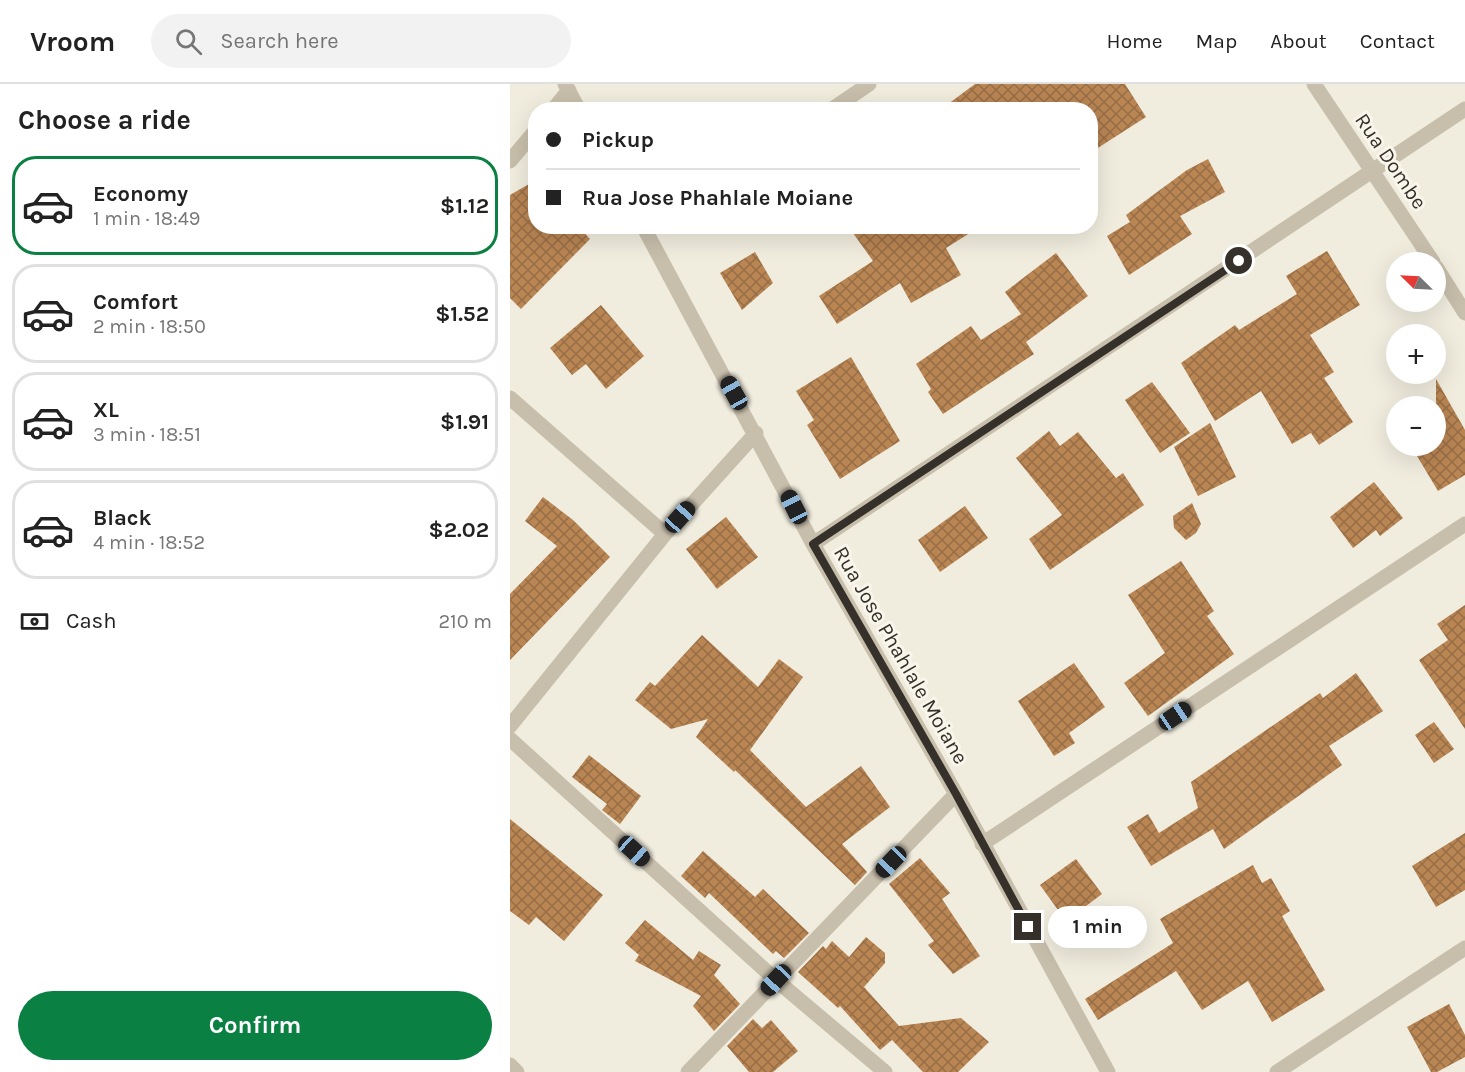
<!DOCTYPE html>
<html lang="en">
<head>
<meta charset="utf-8">
<style>
	body { margin:0; font-family:Karla,sans-serif; background:#f2f2f2; color:#222; height:100vh; display:flex; flex-direction:column; font-size:22px; white-space:nowrap }
	* { box-sizing:border-box; margin:0 }
	p { font-size:20px; color:#767676 }
	.icon { flex:none; width:33px; height:33px; fill:none; stroke:currentColor; stroke-width:2; stroke-linecap:round; stroke-linejoin:round }
	.map { position:relative; flex:1; overflow:hidden }
	.details { display:flex; flex-direction:column; background:#fff; width:510px }
	.details>* { flex:none }
	.guide { position:absolute; left:18px; top:18px; width:570px; height:132px; border-radius:24px; box-shadow:0 6px 24px #0002; display:grid; align-content:center; height:132px; padding:0 18px; background:#fff }
	.needle { width:39px; rotate:294deg }
	.tools { position:absolute; left:876px; top:168px; display:grid; gap:12px }
	.tools a { display:grid; place-items:center; width:60px; height:60px; border-radius:50%; background:#fff; box-shadow:0 6px 24px #0002; font-size:30px }
	.end { position:absolute; width:27px; height:27px; margin:-14px; border:8px solid #35302a; background:#fff; box-shadow:0 0 0 3px #fff }
	.from { border-radius:50% }
	.bubble { position:absolute; height:42px; border-radius:21px; background:#fff; box-shadow:0 6px 24px #0002; font-size:20px; font-weight:700; line-height:42px; text-align:center }
	.car { position:absolute; width:18px; height:36px; margin:-18px -9px; border-radius:8px; box-shadow:0 0 4px 2px #0007; background:linear-gradient(#222 24%,#8ab4d8 0 40%,#222 0 76%,#8ab4d8 0 86%,#222 0) }
	.guide b { display:flex; align-items:center; gap:21px; height:57px; font-size:22px }
	.guide b+b { border-top:2px solid #e0e0e0 }
	.guide i { width:15px; height:15px; background:#222 }
	ul { padding:0; list-style:none }
	li { display:flex; align-items:center; gap:18px; height:99px; margin:0 12px 9px; padding:0 6px; border:3px solid #e0e0e0; border-radius:24px }
	li div { flex:1 }
	li b { display:block; font-size:22px }
	li em { font-style:normal; font-weight:700 }
	li.selected { border-color:#0b8043 }
	li>.icon { width:54px; height:54px; stroke-width:1.5 }
	h2 { padding:0 18px; font-size:27px; line-height:72px }
	.pay { display:flex; align-items:center; gap:15px; height:66px; padding:0 18px; font-size:22px }
	.pay p { margin-inline-start:auto }
	.cta { display:flex; gap:12px; margin-top:auto; padding:12px 18px }
	.cta a { flex:1; height:69px; border-radius:36px; background:#0b8043; color:#fff; font-size:24px; font-weight:700; line-height:69px; text-align:center }
	header { display:flex; align-items:center; gap:36px; box-sizing:border-box; height:84px; padding:0 30px; background:#fff; border-bottom:2px solid #e0e0e0 }
	header strong { font-size:28px }
	nav { display:flex; gap:33px; margin-inline-start:auto; font-size:21px }
	.search { width:420px; height:54px; background:#f2f2f2; display:flex; align-items:center; gap:15px; box-sizing:border-box; padding:0 21px; border-radius:33px; color:#767676; font-size:22px }
	main { display:flex; flex:1; min-height:0 }
	.map>svg:first-child { display:block }
	.building { fill:url(#building-cross-hatch) }
	.lines { fill:none; stroke-linecap:round; stroke-linejoin:round }
	.minor { stroke:#c7beab; stroke-width:15 }
	.route { stroke:#35302a; stroke-width:8 }
	.labels { text-anchor:middle; stroke-width:6; stroke-linejoin:round; paint-order:stroke }
	.street-label { font-size:21px; fill:#35302a; stroke:#f8f5ea }
</style>
</head>
<body>
<header>
<strong>Vroom</strong>
<div class="search"><svg class="icon" aria-label="search" viewBox="0 0 24 24"><circle cx="10" cy="10" r="6"/><path d="M15 15l6 6"/></svg>Search here</div>
<nav><a>Home</a><a>Map</a><a>About</a><a>Contact</a></nav>
</header>
<main>
<section class="details">
<h2>Choose a ride</h2>
<ul>
<li class="selected"><svg class="icon" aria-label="car" viewBox="0 0 24 24"><path d="M5 17H2v-5l4-1 3-4h7l3 4 3 1v5h-3M9 17h6M6 11h13"/><circle cx="7" cy="17" r="2"/><circle cx="17" cy="17" r="2"/></svg><div><b>Economy</b><p>1 min · 18:49</p></div><em>$1.12</em></li>
<li><svg class="icon" aria-label="car" viewBox="0 0 24 24"><path d="M5 17H2v-5l4-1 3-4h7l3 4 3 1v5h-3M9 17h6M6 11h13"/><circle cx="7" cy="17" r="2"/><circle cx="17" cy="17" r="2"/></svg><div><b>Comfort</b><p>2 min · 18:50</p></div><em>$1.52</em></li>
<li><svg class="icon" aria-label="car" viewBox="0 0 24 24"><path d="M5 17H2v-5l4-1 3-4h7l3 4 3 1v5h-3M9 17h6M6 11h13"/><circle cx="7" cy="17" r="2"/><circle cx="17" cy="17" r="2"/></svg><div><b>XL</b><p>3 min · 18:51</p></div><em>$1.91</em></li>
<li><svg class="icon" aria-label="car" viewBox="0 0 24 24"><path d="M5 17H2v-5l4-1 3-4h7l3 4 3 1v5h-3M9 17h6M6 11h13"/><circle cx="7" cy="17" r="2"/><circle cx="17" cy="17" r="2"/></svg><div><b>Black</b><p>4 min · 18:52</p></div><em>$2.02</em></li>
</ul>
<div class="pay"><svg class="icon" aria-label="cash" viewBox="0 0 24 24"><path d="M3 7h18v10H3z"/><circle cx="12" cy="12" r="2"/></svg>Cash<p>210 m</p></div>
<div class="cta"><a>Confirm</a></div>
</section>
<div class="map">
<svg width="955" height="988" viewBox="0 0 955 988">
	<defs>
		<pattern id="building-cross-hatch" width="8" height="8" patternUnits="userSpaceOnUse" patternTransform="scale(1.5)"><rect width="8" height="8" fill="#b98553"/><path d="M0 0l8 8M0 8l8-8" fill="none" stroke="#976d45"/></pattern>
	</defs>
	<rect width="100%" height="100%" fill="#f0ecde"/>
	<!-- building -->
	<path class="building" d="M465,0H615L636,33L580,69V26H430Z
		M698,75L715,108L670,132L682,150L619,191L597,152L620,138L616,131L677,86Z
		M26,96V142H68L80,155L11,225L0,214V111Z
		M338,142H471L436,164L451,191L401,219L390,199L327,240L309,212L363,177Z
		M817,167L850,221L800,251L824,288L814,294L843,338L809,361L801,349L782,360L751,307L705,337L671,279L725,241L729,246L787,210L776,192Z
		M245,168L263,199L232,226L210,189Z
		M546,169L578,212L516,258L524,270L433,330L418,308L421,305L406,280L461,242L471,256L511,230L495,208Z
		M91,221L134,272L96,305L76,280L62,291L40,264Z
		M341,273L390,357L330,395L297,341L304,336L286,307Z
		M926,295L955,346V391L928,407L907,372L926,362Z
		M642,298L680,349L650,369L615,316Z
		M700,339L726,393L688,412L664,363Z
		M539,347L550,362L568,348L606,394L613,389L634,421L540,486L519,455L552,431L506,374Z
		M864,398L893,434L870,452L866,446L843,464L820,433Z
		M33,413L63,436L100,473L0,576V510L47,462L15,437Z
		M682,419L691,440L686,449L676,456L664,444L663,432Z
		M455,422L478,454L430,488L408,456Z
		M216,433L248,473L207,505L176,465Z
		M671,477L704,527L697,532L724,570L638,632L614,599L655,569L618,511Z
		M955,521V645L909,576L938,556L927,540Z
		M192,551L248,603L269,575L293,593L240,666L296,723L351,682L380,723L332,760L357,788L345,801L225,686L224,688L186,653L198,635L161,645L125,616L140,598L145,602Z
		M564,579L595,623L559,649L565,659L544,672L508,617Z
		M846,589L873,627L819,662L832,681L714,765L703,745L641,782L617,743L638,730L649,749L688,724L681,698L810,609L813,614Z
		M924,638L944,665L924,679L905,651Z
		M79,671L131,712L110,740L92,726L97,720L62,693Z
		M0,735L93,811L54,857L26,833L19,841L0,827Z
		M955,749V806L926,823L902,782Z
		M193,767L245,813L253,805L299,849L274,874L266,867L263,870L199,809L195,814L171,792Z
		M410,774L440,809L432,815L470,872L443,890L418,861L424,857L379,800Z
		M566,775L592,810L556,837L530,801Z
		M743,781L752,799L761,794L780,827L772,832L815,906L762,938L738,897L692,926L666,887L588,936L575,915L663,859L650,835Z
		M135,836L183,876L189,867L211,881L204,891L230,920L204,947L183,922L191,912L125,877L129,871L115,859Z
		M356,853L375,869V879L354,903L389,942L451,934L479,958L448,988H413L382,956L370,966L330,922L328,924L288,888L313,862L316,865L322,857L339,873Z
		M939,920L955,951V973L927,988H921L897,943Z
		M243,935L252,944L261,936L288,967L263,988H239L217,962Z"/>
	<g class="lines">
		<!-- minor -->
		<path class="minor" d="M55,0L69,26
			M804,0L923,178
			M43,26L59,6
			M321,26L359,0
			M0,77L26,46
			M133,142L303,460L446,710L598,988
			M926,183L955,229
			M0,314L155,450
			M303,460L955,25
			M0,642L155,450L246,349
			M0,655L266,896L375,988
			M472,760L955,440
			M0,981L7,988
			M178,988L446,710
			M767,988L955,864"/>
	</g>
	<g class="lines">
		<!-- route -->
		<path class="route" d="M518,843L446,710L303,460L729,177"/>
	</g>
	<g class="labels">
		<!-- street labels -->
		<g class="street-label">
			<text transform="translate(881 77) rotate(56)" y="7">Rua Dombe</text>
			<text transform="translate(391 571) rotate(60)" y="7">Rua Jose Phahlale Moiane</text>
		</g>
	</g>
</svg>
<div class="tools">
<a><svg class="needle" viewBox="-14 -14 28 28"><path d="M0-13l5 13h-10z" fill="#e53935"/><path d="M0 13l5-13h-10z" fill="#767676"/></svg></a>
<a>+</a>
<a>−</a>
</div>
<i class="end from" style="left:729px;top:177px"></i>
<i class="end" style="left:518px;top:843px"></i>
<div class="bubble" style="left:538px;top:822px;width:99px">1 min</div>
<i class="car" style="left:224px;top:309px;rotate:331deg"></i>
<i class="car" style="left:284px;top:423px;rotate:333deg"></i>
<i class="car" style="left:170px;top:433px;rotate:42deg"></i>
<i class="car" style="left:665px;top:632px;rotate:56deg"></i>
<i class="car" style="left:124px;top:767px;rotate:132deg"></i>
<i class="car" style="left:381px;top:778px;rotate:224deg"></i>
<i class="car" style="left:266px;top:896px;rotate:223deg"></i>
<div class="guide">
<b><i class="from"></i>Pickup</b>
<b><i></i>Rua Jose Phahlale Moiane</b>
</div>
</div>
</main>
</body>
</html>
